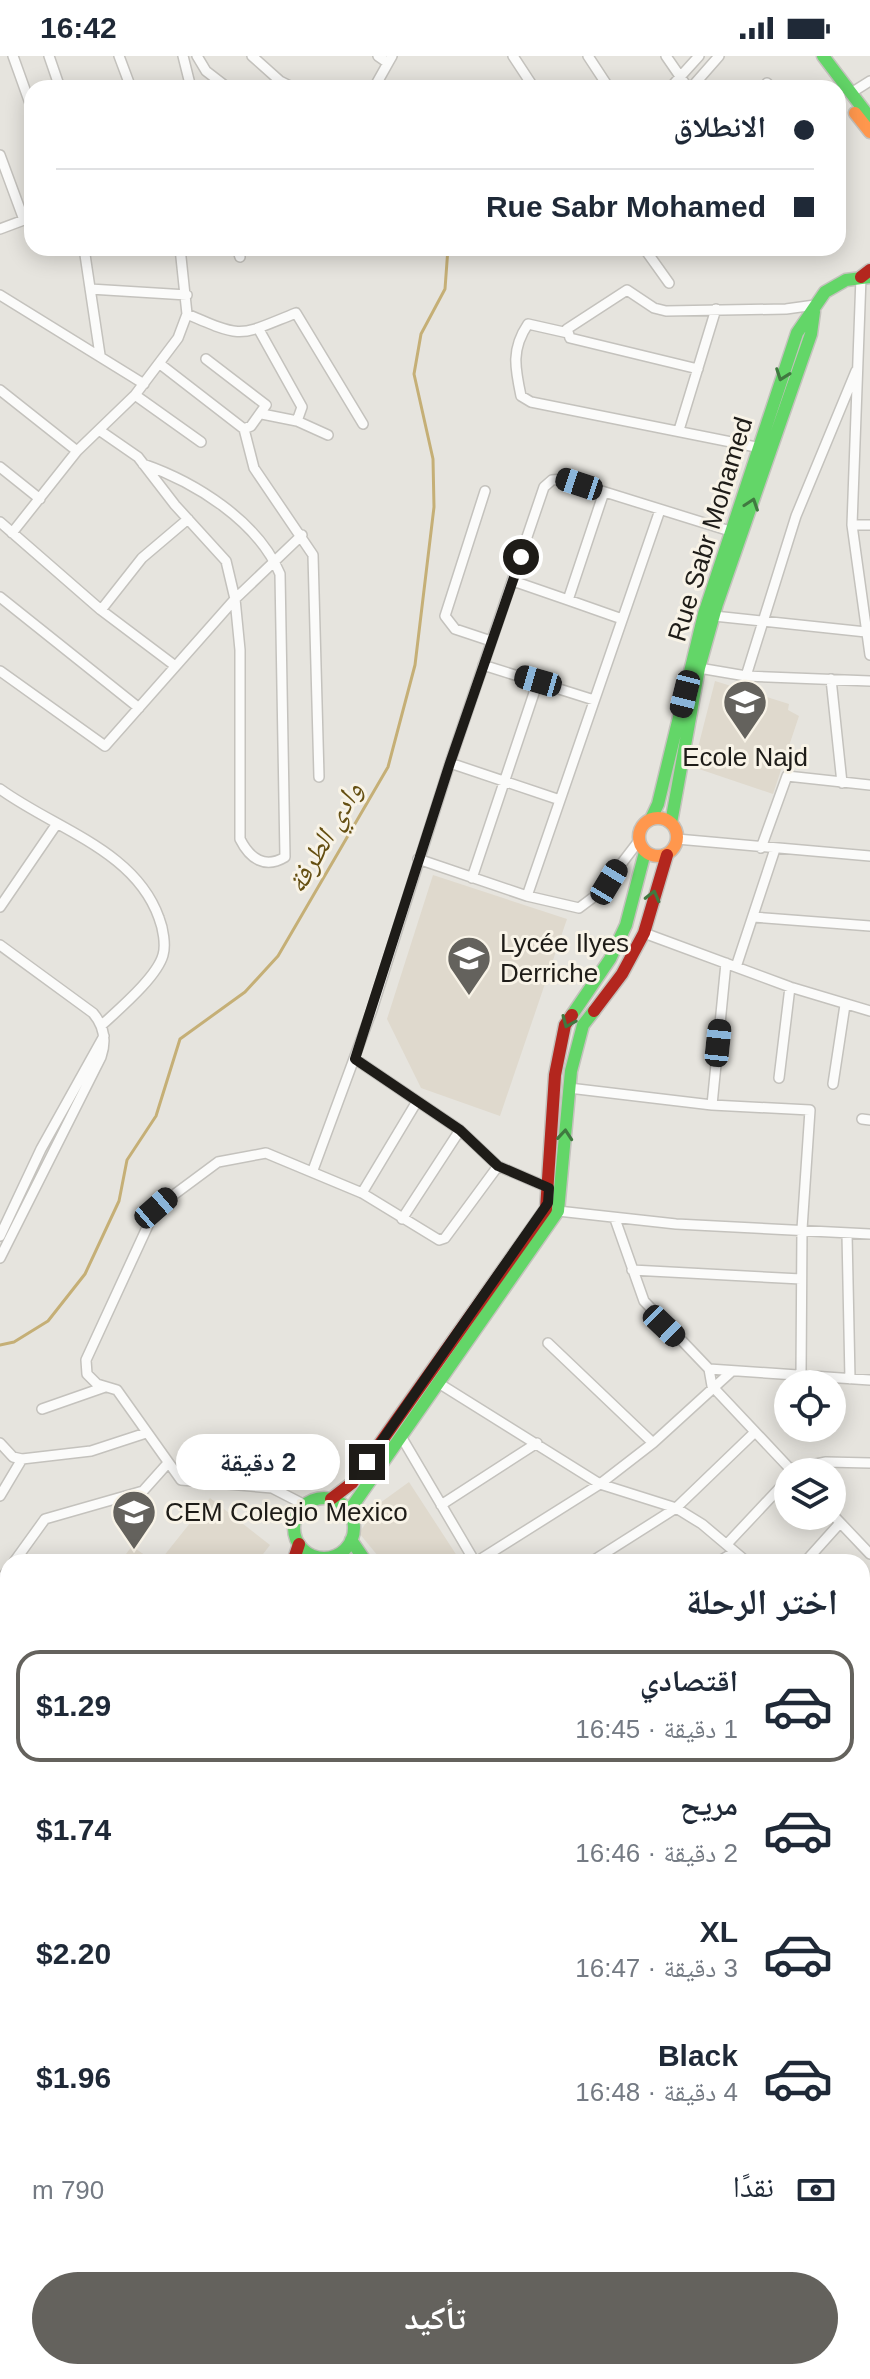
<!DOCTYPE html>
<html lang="ar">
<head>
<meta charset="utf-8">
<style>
	body { margin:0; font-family:Helvetica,"Noto Naskh Arabic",sans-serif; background:#f6f6f7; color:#1f2937; direction:rtl; height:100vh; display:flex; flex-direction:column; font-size:30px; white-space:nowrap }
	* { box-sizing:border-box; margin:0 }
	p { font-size:26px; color:#747a83 }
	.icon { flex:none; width:44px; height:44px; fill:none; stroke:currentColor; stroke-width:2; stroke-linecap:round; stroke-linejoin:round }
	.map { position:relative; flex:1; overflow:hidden; direction:ltr }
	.details { position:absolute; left:0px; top:1498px; width:870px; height:826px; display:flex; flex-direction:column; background:#fff; border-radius:24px 24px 0 0; box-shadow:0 4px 20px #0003; direction:rtl }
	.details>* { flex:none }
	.hud { position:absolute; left:24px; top:24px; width:822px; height:176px; border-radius:24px; box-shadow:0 4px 20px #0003; direction:rtl; display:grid; align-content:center; height:176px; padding:0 32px; background:#fff }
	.tools { position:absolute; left:774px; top:1314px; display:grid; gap:16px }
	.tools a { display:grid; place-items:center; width:72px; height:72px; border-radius:50%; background:#fff; box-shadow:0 4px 20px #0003; font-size:40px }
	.end { position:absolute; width:36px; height:36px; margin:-18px; border:10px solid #1e1c18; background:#fff; box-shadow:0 0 0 4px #fff }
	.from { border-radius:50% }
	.bubble { position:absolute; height:56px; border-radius:28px; background:#fff; box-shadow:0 4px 20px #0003; font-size:26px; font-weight:700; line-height:56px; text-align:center; direction:rtl }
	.car { position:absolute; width:24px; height:48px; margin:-24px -12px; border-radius:10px; box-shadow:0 0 6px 2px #0007; background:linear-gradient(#222 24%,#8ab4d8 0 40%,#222 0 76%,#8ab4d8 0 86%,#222 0) }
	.hud b { display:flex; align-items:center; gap:28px; height:76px; font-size:30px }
	.hud b+b { border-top:2px solid #e0e1e3 }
	.hud i { width:20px; height:20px; background:#1f2937 }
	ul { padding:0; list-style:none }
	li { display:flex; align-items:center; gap:24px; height:112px; margin:0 16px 12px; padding:0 16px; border:4px solid transparent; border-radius:24px }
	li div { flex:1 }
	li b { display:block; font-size:30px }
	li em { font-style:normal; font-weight:700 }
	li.on { border-color:#64625d }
	li>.icon { width:72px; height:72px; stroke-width:1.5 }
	h2 { padding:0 32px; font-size:36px; line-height:96px }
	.pay { display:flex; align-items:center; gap:20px; height:88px; padding:0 32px; font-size:30px }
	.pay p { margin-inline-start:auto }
	.cta { display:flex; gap:16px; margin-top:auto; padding:16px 32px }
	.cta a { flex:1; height:92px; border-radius:48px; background:#64625d; color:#fff; font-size:32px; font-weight:700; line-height:92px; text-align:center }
	.status { display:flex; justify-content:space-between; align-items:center; height:56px; padding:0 40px; background:#fff; direction:ltr }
	.status svg { height:22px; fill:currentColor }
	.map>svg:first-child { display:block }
	.built { fill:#dfd9cd }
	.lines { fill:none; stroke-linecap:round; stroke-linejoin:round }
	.stream { stroke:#c5af76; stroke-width:3 }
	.street-casing { stroke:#c4c2bd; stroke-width:12 }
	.fast-casing { stroke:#c4c2bd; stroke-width:15 }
	.slow-casing { stroke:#c4c2bd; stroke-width:15 }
	.jam-casing { stroke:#c4c2bd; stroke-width:15 }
	.street { stroke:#fbfbfa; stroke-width:9 }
	.fast { stroke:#63d668; stroke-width:12 }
	.slow { stroke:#ff974d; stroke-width:12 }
	.jam { stroke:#b3261e; stroke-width:12 }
	.oneway { stroke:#407940 }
	.route { stroke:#1e1c18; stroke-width:10 }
	.labels { text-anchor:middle; stroke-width:6; stroke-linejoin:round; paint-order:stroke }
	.street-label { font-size:26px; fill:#1e1c18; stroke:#f8f3e7 }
	.poi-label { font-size:26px; fill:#1e1c18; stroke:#f8f3e7; text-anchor:start }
	.water-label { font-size:28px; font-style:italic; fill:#654f12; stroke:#f8f3e7 }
</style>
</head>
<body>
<div class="status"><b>16:42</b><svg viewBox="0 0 49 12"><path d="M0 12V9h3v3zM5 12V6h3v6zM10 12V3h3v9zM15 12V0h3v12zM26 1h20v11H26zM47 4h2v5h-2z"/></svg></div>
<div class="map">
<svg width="870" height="2323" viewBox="0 0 870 2323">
	<rect width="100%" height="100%" fill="#e6e4de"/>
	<!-- built -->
	<path class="built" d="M715,625L789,648L788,654L799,660L773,738L693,711Z
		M433,819L567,863L500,1060L421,1032L387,963Z
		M409,1426L461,1506H383L359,1477L380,1447Z
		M210,1442L270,1489L257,1506H120L132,1490L153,1505L159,1499L163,1501Z"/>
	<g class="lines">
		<!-- stream -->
		<path class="stream" d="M0,1289L14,1286L48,1265L85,1218L119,1145L127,1104L156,1060L180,983L245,936L278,900L388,711L415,609L434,451L433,403L414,318L421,278L445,233L448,192"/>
		<!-- street casing -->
		<g class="street-casing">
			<path id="street" d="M13,0L32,53
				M49,0L60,32
				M119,0L131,32
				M183,0L191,32
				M197,0L206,15L228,32
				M252,0L280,25L294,32
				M378,0L388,7L392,0
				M513,0L534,32
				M588,0L609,32
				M666,0L688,32
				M767,27L772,32
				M374,32L388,7
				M670,32L699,0
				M691,32L719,0
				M851,37L870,25
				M0,99L24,164
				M0,173L32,161
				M84,192L100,299
				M139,192L181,194
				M237,192L240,201
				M644,192L669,227
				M861,221L852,469L870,599
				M90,233L187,239
				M0,239L144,328
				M187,258C245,283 238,280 296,257L363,368
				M258,272L302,351L297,365
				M568,277L528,268C511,293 515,312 521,340L531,346L756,391
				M206,303L266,349L251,370L244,373
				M160,308L244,373L254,412L313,499L319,721
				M698,313L570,282L567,273L627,234L654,252L666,255L786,253L815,249
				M0,334L77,395
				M135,339L201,386
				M262,358L297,365L328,379
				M679,374L716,253
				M143,408C195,426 258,465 280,518L285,801C265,813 250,803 240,783V594L235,543L302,479
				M0,411L40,443
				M485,435L445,560L455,573L491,585
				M604,436L568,544L622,563
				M0,466L101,554L174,609
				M852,469H870
				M12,477L77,395L135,339L178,282L187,258L180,192
				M513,525L568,544
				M0,541L139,652
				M101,554L142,502L188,463
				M714,560L866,576
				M483,609L594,644
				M699,612L746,620L870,625
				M0,615L105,690L235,543L226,505L175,449L138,401L99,374
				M746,620L796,460L856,315
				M831,623L842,727
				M450,707L560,744
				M0,733C55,773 135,794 159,862C163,872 166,889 163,899C157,921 119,953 102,969
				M677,783L870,800
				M761,792L787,720L870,729
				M418,803L527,840L579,852L599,837L638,786
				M472,822L538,625
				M527,840L660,454
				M0,851L56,769
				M753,861L870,870
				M644,877L790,931L870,955
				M0,889L93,957C104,970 107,984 101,1001L0,1202
				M736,911L775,793
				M355,1003L460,1074L498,1110L549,1132
				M779,1022L790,931
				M833,1028L845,949
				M569,1032L712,1049L810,1054L802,1173L801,1320
				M712,1049L726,907
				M862,1063L870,1064
				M313,1114L372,954L450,707L544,431L552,424L563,423L730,475
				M362,1137L416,1047
				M558,1155L676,1168L870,1178
				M402,1163L460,1074
				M615,1163L644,1245L709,1313L712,1330L793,1416
				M847,1178L850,1323
				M0,1180L41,1093L104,980
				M632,1214L801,1223
				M548,1287L653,1387
				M709,1313L870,1324
				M440,1328L600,1428L676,1452L702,1468L747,1506
				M42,1353L105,1331
				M402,1382L475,1506
				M0,1387L13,1401L22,1403L91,1395L146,1377
				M791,1413L826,1406L870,1407
				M0,1440L22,1403
				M305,1449L272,1432L181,1424L117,1334L97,1328L87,1318L86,1304L156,1152L218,1106L266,1097L362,1137L439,1184L445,1182L498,1110
				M441,1449L537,1387
				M832,1458L870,1498
				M727,1488L788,1423
				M14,1506L45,1463L143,1435L168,1407
				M476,1506L600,1428L653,1387L732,1315
				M591,1506L676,1452L755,1376
				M718,1506L735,1496
				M805,1506L840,1467
				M0,1525L8,1514
				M862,1589L870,1593
				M862,1692H870
				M0,1980L8,1987
				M862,1988L870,1995
				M0,2142L8,2149
				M862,2273L870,2248
				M213,2316L222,2323
				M295,2316L306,2323
				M328,2316L330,2323
				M362,2316L364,2323
				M399,2316L402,2323
				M479,2316L481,2323
				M609,2322L612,2316
				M34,2323L41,2316
				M129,2323L135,2316
				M492,2323L497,2316
				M535,2323L540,2316
				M572,2323L575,2316
				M600,2323L603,2316
				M666,2323L669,2316
				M729,2323L733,2316
				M851,2323L853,2316"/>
		</g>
		<!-- fast casing -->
		<g class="fast-casing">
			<path id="fast" d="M823,0L870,62
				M651,763L658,748L704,558L797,277L825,236L846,224L870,221
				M671,767L699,612L717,548L811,278L814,256
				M572,959L610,903L626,869L645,796
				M294 1472a30 30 0 1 1 60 0a30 30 0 1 1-60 0Z
				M349,1455L558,1155L571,1015L583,969L594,955
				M351,1484L366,1506"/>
		</g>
		<!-- slow casing -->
		<g class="slow-casing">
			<path id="slow" d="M855,57L870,76
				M639 781a19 19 0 1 1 38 0a19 19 0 1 1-38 0Z
				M0,1922L8,1910
				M862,2072L870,2078"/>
		</g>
		<!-- jam casing -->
		<g class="jam-casing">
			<path id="jam" d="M861,221L870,214
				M594,955L622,918L644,877L667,799
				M331,1443L352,1427L546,1153L555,1019L565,969L572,959
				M293,1506L299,1488
				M862,2087L870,2093
				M861,2323L870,2282"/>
		</g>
		<!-- street -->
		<use href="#street" class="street"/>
		<!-- fast -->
		<use href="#fast" class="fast"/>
		<!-- slow -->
		<use href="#slow" class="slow"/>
		<!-- jam -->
		<use href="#jam" class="jam"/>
	</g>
	<!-- one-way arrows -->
	<defs><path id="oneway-chevron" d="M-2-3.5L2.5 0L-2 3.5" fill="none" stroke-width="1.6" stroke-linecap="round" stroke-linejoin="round" transform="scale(2)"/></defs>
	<g class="oneway">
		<use href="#oneway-chevron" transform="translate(782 319) rotate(110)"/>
		<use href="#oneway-chevron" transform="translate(752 448) rotate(-71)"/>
		<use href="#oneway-chevron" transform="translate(653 840) rotate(-76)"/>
		<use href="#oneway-chevron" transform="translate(568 966) rotate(113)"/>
		<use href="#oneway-chevron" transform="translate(565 1079) rotate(-85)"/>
	</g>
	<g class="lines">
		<!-- route -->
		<path class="route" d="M367,1406L548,1147L549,1132L498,1110L460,1074L355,1003L450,707L521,501"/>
	</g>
	<!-- icons -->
	<defs>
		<g id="school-pin" transform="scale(2.3)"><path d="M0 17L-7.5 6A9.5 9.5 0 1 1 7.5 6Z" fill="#64625d" stroke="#f8f3e7"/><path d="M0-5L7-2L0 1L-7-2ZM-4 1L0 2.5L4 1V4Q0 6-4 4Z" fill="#fff"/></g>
	</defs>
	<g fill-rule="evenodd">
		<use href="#school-pin" x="745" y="646"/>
		<use href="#school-pin" x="469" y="902"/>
		<use href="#school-pin" x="134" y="1456"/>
	</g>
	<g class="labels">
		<!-- street labels -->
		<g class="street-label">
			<text transform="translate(710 473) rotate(-73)" y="9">Rue Sabr Mohamed</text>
		</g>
		<!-- poi labels -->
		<g class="poi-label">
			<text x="745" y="710" text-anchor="middle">Ecole Najd</text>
			<text x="500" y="896">Lycée Ilyes<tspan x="500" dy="30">Derriche</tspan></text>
			<text x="165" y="1465">CEM Colegio Mexico</text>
		</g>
		<!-- water labels -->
		<g class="water-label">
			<text transform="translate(324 781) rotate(-60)" y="10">وادي الطرفة</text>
		</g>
	</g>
</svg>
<div class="tools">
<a><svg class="icon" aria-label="locate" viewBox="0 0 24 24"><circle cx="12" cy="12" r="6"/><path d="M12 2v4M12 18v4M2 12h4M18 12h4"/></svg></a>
<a><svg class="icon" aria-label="layers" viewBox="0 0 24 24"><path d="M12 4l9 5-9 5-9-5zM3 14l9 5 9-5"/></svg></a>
</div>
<i class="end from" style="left:521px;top:501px"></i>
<i class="end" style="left:367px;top:1406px"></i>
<div class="bubble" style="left:176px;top:1378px;width:164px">2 دقيقة</div>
<i class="car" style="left:579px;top:428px;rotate:288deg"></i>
<i class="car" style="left:538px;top:625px;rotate:286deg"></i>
<i class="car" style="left:685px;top:638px;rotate:194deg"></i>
<i class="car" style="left:609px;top:826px;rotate:31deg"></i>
<i class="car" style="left:718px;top:987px;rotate:6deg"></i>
<i class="car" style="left:156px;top:1152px;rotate:49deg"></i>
<i class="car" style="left:664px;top:1270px;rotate:134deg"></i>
<div class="hud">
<b><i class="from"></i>الانطلاق</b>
<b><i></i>Rue Sabr Mohamed</b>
</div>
<section class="details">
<h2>اختر الرحلة</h2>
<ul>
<li class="on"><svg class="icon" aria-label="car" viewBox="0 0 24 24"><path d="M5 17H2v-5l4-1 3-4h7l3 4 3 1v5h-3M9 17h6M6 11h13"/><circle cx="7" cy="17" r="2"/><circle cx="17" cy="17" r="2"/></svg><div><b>اقتصادي</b><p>1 دقيقة · 16:45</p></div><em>$1.29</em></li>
<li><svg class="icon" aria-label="car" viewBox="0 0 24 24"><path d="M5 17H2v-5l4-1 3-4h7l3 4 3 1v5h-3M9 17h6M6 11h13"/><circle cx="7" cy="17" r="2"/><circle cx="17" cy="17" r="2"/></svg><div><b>مريح</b><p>2 دقيقة · 16:46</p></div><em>$1.74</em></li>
<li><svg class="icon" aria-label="car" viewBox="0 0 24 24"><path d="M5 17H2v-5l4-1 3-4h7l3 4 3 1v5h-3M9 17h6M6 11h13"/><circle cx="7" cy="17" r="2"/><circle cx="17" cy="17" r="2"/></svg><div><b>XL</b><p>3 دقيقة · 16:47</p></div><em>$2.20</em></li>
<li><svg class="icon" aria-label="car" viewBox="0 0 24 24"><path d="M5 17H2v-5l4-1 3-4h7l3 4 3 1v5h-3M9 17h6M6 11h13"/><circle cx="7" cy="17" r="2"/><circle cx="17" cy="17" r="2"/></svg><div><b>Black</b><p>4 دقيقة · 16:48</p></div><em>$1.96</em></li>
</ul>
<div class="pay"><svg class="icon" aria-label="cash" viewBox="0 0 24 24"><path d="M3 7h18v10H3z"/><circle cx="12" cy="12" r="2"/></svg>نقدًا<p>790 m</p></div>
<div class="cta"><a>تأكيد</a></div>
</section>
</div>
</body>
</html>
